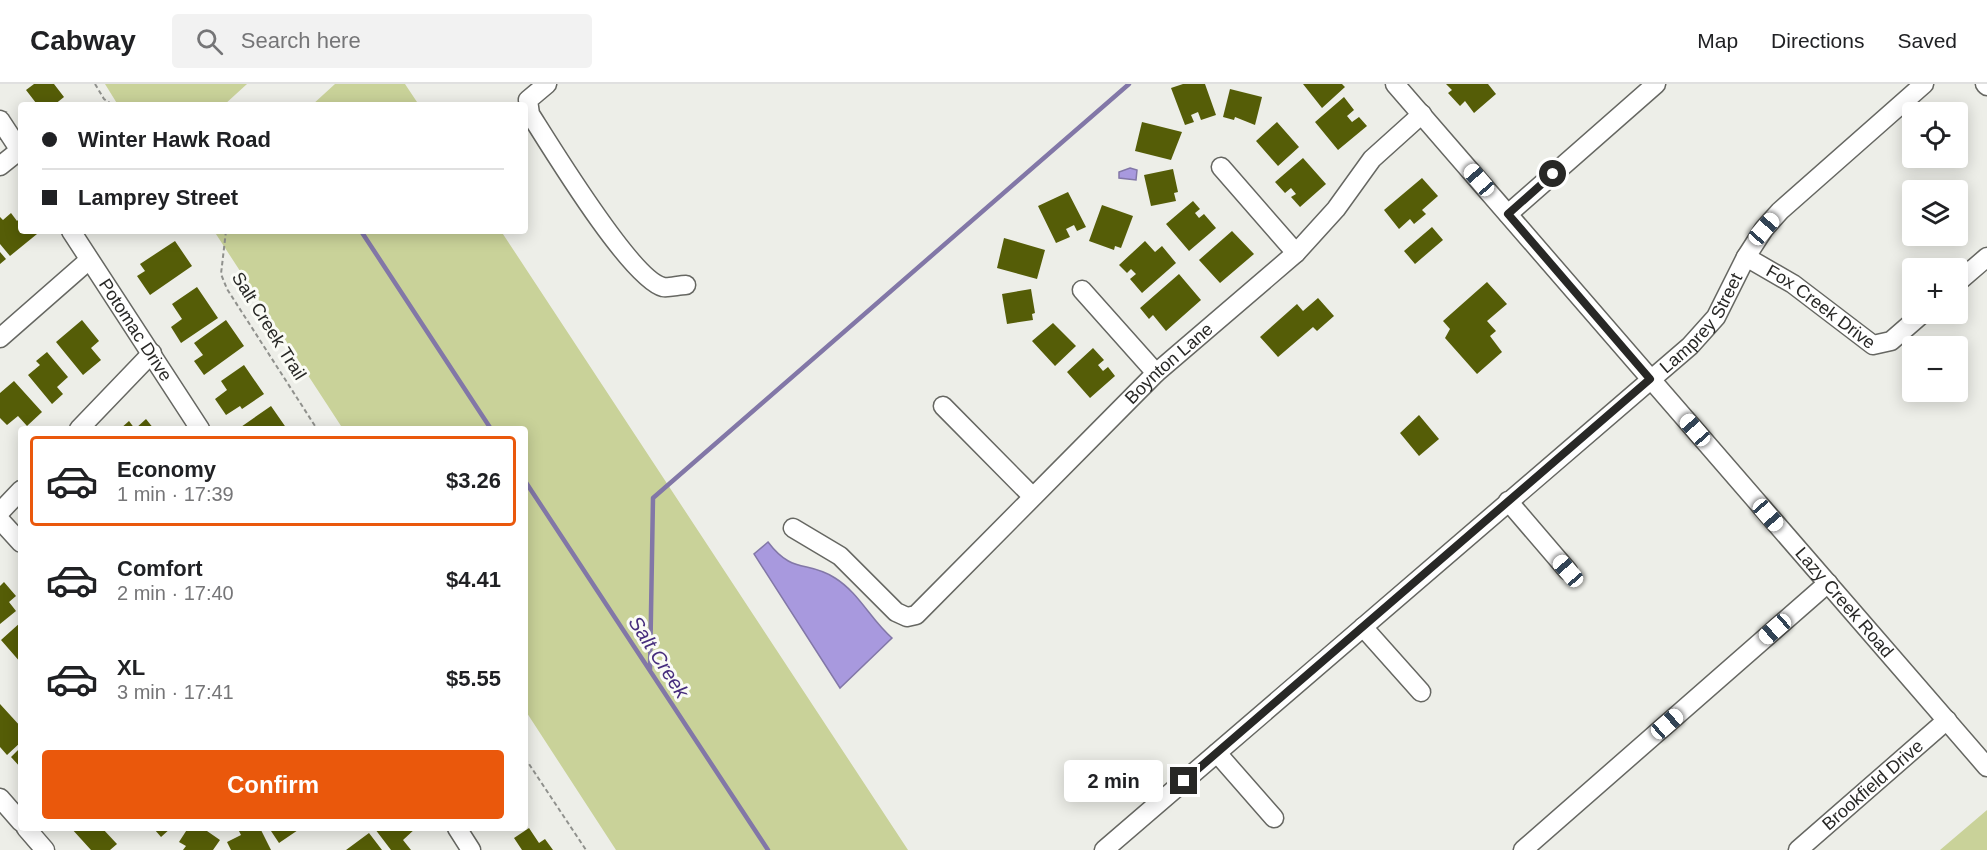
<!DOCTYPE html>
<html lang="en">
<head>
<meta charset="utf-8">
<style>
	body { margin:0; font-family:Helvetica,sans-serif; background:#f2f2f2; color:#202124; height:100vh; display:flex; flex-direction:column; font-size:22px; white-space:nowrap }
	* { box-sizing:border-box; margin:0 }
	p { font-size:20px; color:#757577 }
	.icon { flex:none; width:33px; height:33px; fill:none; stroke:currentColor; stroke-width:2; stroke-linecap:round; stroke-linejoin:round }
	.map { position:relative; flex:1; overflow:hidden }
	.panel { position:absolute; left:18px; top:342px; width:510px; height:405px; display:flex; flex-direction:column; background:#fff; border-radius:6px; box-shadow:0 3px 15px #0003 }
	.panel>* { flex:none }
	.hud { position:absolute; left:18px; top:18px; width:510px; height:132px; border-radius:6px; box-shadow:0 3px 15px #0003; display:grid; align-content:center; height:132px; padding:0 24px; background:#fff }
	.buttons { position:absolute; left:1902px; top:18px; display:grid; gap:12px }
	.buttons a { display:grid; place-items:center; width:66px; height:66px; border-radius:6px; background:#fff; box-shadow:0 3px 15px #0003; font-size:30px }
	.end { position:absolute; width:27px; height:27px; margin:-14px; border:8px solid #282826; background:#fff; box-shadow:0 0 0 3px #fff }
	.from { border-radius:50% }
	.bubble { position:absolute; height:42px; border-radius:6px; background:#fff; box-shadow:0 3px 15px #0003; font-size:20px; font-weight:700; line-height:42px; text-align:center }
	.car { position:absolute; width:18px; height:36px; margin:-18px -9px; border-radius:8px; box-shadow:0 0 4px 2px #0007; background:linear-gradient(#fff 24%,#345 0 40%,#fff 0 76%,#345 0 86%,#fff 0) }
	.hud b { display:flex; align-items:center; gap:21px; height:57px; font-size:22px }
	.hud b+b { border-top:2px solid #e0e0e0 }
	.hud i { width:15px; height:15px; background:#202124 }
	ul { padding:10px 0 0; list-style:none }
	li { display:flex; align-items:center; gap:18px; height:90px; margin:0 12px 9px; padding:0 12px; border:3px solid transparent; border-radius:6px }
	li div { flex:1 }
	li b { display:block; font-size:22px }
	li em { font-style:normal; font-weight:700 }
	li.selected { border-color:#ea580c }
	li>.icon { width:54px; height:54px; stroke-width:1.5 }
	.cta { display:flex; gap:12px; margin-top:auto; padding:12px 24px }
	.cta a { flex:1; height:69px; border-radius:6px; background:#ea580c; color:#fff; font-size:24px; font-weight:700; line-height:69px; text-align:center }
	header { display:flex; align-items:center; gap:36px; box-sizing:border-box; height:84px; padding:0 30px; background:#fff; border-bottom:2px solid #e0e0e0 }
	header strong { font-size:28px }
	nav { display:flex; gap:33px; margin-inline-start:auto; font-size:21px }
	.search { width:420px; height:54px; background:#f2f2f2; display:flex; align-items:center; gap:15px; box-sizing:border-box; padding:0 21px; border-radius:6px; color:#757577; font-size:22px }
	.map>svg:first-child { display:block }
	.green { fill:#c9d299 }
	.water { fill:#a899de; stroke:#8277a7; stroke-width:1.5 }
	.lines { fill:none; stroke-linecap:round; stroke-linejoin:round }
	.stream { stroke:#8277a7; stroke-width:4.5 }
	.building { fill:#555d07 }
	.minor-casing { stroke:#666762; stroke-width:21 }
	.path { stroke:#90918d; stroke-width:2; stroke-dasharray:4.5 3; stroke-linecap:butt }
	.minor { stroke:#fff; stroke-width:18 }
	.route { stroke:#282826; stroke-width:8 }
	.labels { text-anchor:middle; stroke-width:6; stroke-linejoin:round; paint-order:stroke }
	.street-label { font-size:18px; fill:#282826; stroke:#fafbf5 }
	.water-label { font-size:20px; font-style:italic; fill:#462d7d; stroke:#fafbf5 }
</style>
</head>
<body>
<header>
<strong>Cabway</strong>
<div class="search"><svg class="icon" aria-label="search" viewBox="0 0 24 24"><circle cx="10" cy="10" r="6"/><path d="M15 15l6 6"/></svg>Search here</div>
<nav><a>Map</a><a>Directions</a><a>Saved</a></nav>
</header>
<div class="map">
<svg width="1987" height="766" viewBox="0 0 1987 766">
	<rect width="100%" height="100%" fill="#edeee8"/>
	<!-- green -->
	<path class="green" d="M105,0H247L224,21H118Z
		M335,0H405L419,21H312Z
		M214,147H501L908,766H616L525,626V345H343Z
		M1987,726V766H1940Z"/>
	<!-- water -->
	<path class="water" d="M1130,84L1137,86L1136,96L1119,94V88Z
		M768,458C793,491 807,476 835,494C859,509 871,536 892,554L840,604L754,470Z"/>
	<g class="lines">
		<!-- stream -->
		<path class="stream" d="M361,147L491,345
			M525,397L768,766
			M650,586L653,414L1129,0"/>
	</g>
	<!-- building -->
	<path class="building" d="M34,0H54L64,13L54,21H34L36,19L26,6Z
		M1183,0H1205L1216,31L1201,36L1198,28L1191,31L1194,38L1185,41L1171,4Z
		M1303,0H1342L1345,3L1322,24Z
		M1446,0H1488L1496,10L1474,29L1465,17L1460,22L1448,9L1452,6Z
		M1230,5L1262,13L1255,41L1235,33L1234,36L1223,33Z
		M1344,13L1354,26L1347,32L1352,38L1359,33L1367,42L1338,66L1315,38Z
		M1142,38L1182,48L1171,76L1135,67Z
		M1277,38L1299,63L1278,82L1256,57Z
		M1303,74L1326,100L1300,123L1291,113L1296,110L1291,104L1285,109L1275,98Z
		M1173,85L1178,108L1174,109L1176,117L1151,122L1144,91Z
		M1422,94L1438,112L1422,126L1426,130L1414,140L1410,135L1399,145L1384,126Z
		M1068,108L1086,143L1077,147L1074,141L1066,145L1070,153L1056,159L1038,122Z
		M1193,117L1200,125L1195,129L1199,134L1204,130L1216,144L1189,167L1166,140Z
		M1102,121L1133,132L1121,164L1115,162L1114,166L1089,157Z
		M11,129L17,137L21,133V147H35L37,150L10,172L0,160V133L3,136Z
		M1432,143L1443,156L1415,180L1404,167Z
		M1232,147L1254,170L1220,199L1199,176Z
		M1004,154L1045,166L1037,195L997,184Z
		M175,157L192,182L150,211L137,192L145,187L140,180Z
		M1145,157L1155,168L1162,162L1176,179L1142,209L1130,195L1136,190L1131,185L1127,189L1119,181Z
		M0,168L6,175L0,180Z
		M1179,190L1201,216L1166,247L1153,231L1149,235L1140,224Z
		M1487,198L1507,220L1487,237L1496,247L1490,252L1502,268L1477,290L1445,254L1450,245L1443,237Z
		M197,203L218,234L181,259L171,243L182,235L172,220Z
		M1031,205L1035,229L1032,230L1033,236L1007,240L1002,210Z
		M1318,214L1334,232L1317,247L1313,243L1278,273L1260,253L1297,220L1303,227Z
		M82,236L99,257L91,264L101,276L83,291L56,258Z
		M226,236L244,262L204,291L194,277L203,271L194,259Z
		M1053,239L1076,262L1055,282L1032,257Z
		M1093,264L1104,276L1098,281L1103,287L1108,283L1115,292L1090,314L1067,288Z
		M47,268L68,293L57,303L63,310L52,320L28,291L40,281L36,277Z
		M244,281L264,310L242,325L240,322L226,331L215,315L227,306L221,297Z
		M14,297L42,328L27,342L18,332L7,341L0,334V309Z
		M271,322L287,345H238Z
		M1419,331L1439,355L1419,372L1400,349Z
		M146,335L154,345H120L129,337L135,345Z
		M4,498L16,512L9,518L16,527L0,540V502Z
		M21,538V579L1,556Z
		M0,620L21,643V658L7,671L0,663Z
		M21,663V684L11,673Z
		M71,744H102L117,760L110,766H91Z
		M157,744H171L161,753L155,746Z
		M188,744H210L207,747L220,756L213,766H183L186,762L179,758Z
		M240,744H260L271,766H231L227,758L241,751L238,745Z
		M269,744H301L279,759Z
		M377,744H416L403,756L411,766H391L375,745Z
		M529,744L539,759L545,755L553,766H522L514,754Z
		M369,749L382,766H346Z"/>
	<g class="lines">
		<!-- minor casing -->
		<g class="minor-casing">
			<g id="minor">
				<path d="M547,0L528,16L530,30C551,63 631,195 663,203C669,204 679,201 686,201"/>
				<path id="s1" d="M1395,0L1987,683"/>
				<path d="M1985,0L1987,2"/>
				<path d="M0,36L21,68"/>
				<path d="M0,82L20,66"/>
				<path d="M1221,83L1296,169"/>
				<path d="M1508,130L1656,0"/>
				<path id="s2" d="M71,147L200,345"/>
				<path id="s3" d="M1746,173L1793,200L1873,261L1891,257L1922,230"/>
				<path d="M1958,198L1987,173"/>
				<path d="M1082,206L1156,289"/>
				<path d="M0,254L89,176"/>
				<path d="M943,322L1032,412"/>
				<path d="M79,345L152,269"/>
				<path d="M1508,417L1568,487"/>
				<path d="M0,428L21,406"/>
				<path d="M0,436L21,459"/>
				<path id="s4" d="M793,444L840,472L896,528L907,533L916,531L1156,289L1296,169L1336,125L1372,75L1422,30"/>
				<path d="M1363,543L1421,608"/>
				<path d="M1217,669L1274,734"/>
				<path d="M0,714L21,738"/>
				<path d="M26,744L45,766"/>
				<path d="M457,744L471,766"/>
				<path id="s5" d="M1104,766L1690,262L1716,233L1746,173L1764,145L1780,127L1924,0"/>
				<path d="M1523,766L1828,499"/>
				<path id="s6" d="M1798,766L1947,636"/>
			</g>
		</g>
		<!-- path -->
		<path class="path" d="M95,0L104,15L113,21
			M226,147L221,190L227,205L317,345
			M525,674L586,766"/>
		<!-- minor -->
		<use href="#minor" class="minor"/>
	</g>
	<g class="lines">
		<!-- route -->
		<path class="route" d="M1184,697L1650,295L1508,130L1553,90"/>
	</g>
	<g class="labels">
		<!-- street labels -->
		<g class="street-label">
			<text dy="6" stroke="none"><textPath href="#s3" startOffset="90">Fox Creek Drive</textPath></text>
			<text dy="6" stroke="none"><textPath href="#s5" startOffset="798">Lamprey Street</textPath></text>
			<text transform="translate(269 242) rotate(58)" y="6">Salt Creek Trail</text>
			<text dy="6" stroke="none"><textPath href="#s2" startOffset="118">Potomac Drive</textPath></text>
			<text dy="6" stroke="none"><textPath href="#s4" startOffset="512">Boynton Lane</textPath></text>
			<text dy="6" stroke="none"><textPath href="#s1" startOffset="686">Lazy Creek Road</textPath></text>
			<text dy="6" stroke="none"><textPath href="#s6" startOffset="99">Brookfield Drive</textPath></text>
		</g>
		<!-- water labels -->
		<g class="water-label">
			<text transform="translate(659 573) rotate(57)" y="7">Salt Creek</text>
		</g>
	</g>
</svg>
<div class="buttons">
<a><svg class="icon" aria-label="locate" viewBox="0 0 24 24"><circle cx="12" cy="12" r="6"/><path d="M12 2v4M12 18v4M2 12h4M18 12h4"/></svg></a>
<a><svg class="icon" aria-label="layers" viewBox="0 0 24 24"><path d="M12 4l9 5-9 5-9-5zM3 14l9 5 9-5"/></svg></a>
<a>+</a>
<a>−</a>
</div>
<i class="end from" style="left:1553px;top:90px"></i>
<i class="end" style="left:1184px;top:697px"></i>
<div class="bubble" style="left:1064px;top:676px;width:99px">2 min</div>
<i class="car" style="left:1479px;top:96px;rotate:319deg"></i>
<i class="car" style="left:1764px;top:145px;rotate:41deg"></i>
<i class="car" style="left:1695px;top:346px;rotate:319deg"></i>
<i class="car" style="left:1768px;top:431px;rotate:139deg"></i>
<i class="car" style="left:1568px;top:487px;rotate:319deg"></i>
<i class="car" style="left:1775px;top:545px;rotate:229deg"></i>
<i class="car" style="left:1667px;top:640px;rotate:49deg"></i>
<div class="hud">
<b><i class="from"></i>Winter Hawk Road</b>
<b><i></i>Lamprey Street</b>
</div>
<section class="panel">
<ul>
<li class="selected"><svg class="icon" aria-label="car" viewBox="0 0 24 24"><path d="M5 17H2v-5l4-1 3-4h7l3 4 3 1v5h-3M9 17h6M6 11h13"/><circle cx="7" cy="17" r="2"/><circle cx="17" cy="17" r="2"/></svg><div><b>Economy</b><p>1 min · 17:39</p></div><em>$3.26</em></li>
<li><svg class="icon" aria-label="car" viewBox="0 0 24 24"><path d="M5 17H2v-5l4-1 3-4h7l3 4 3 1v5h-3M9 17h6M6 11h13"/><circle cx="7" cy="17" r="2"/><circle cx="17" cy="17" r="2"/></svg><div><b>Comfort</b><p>2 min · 17:40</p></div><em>$4.41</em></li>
<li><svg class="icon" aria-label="car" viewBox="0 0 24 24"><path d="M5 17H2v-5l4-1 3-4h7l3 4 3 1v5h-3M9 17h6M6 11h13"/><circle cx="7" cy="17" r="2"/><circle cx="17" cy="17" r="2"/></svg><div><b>XL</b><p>3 min · 17:41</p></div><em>$5.55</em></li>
</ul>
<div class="cta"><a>Confirm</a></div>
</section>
</div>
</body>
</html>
